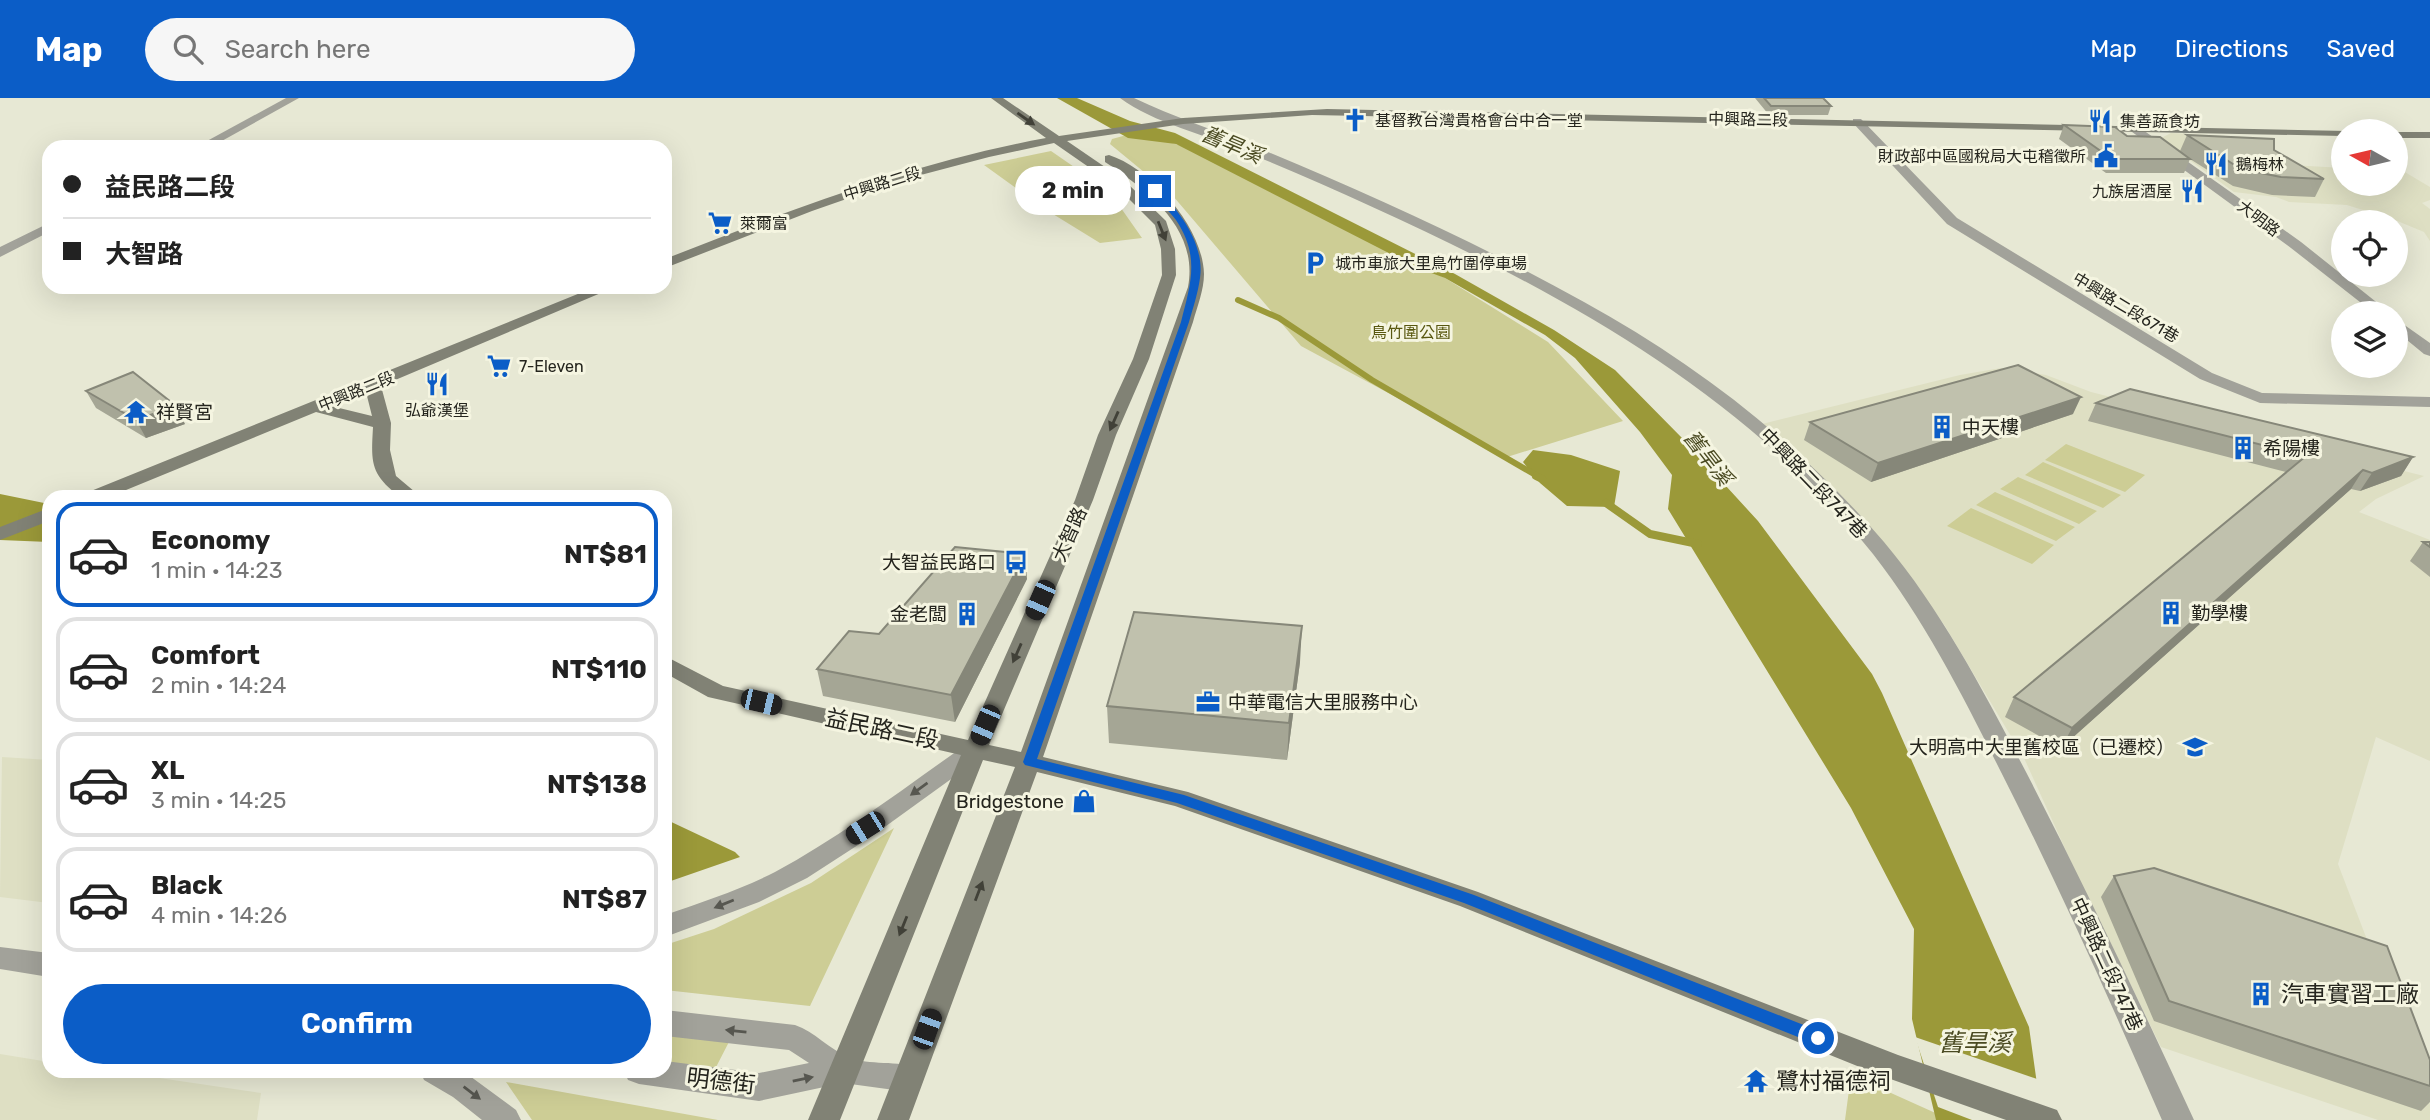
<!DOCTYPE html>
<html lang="en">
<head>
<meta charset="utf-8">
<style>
	body { margin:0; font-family:Rubik,"Noto Sans TC",sans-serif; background:#f6f6f6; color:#222; height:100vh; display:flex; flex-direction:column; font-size:26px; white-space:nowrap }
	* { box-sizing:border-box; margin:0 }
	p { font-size:23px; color:#767676 }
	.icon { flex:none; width:38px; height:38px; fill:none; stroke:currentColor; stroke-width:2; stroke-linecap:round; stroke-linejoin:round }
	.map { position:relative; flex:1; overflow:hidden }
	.drawer { position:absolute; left:42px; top:392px; width:630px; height:588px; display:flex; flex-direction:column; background:#fff; border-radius:21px; box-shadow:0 7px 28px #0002 }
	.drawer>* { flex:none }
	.guide { position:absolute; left:42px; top:42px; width:630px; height:154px; border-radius:21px; box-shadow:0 7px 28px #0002; display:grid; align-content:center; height:154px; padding:0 21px; background:#fff }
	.needle { width:46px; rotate:278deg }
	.controls { position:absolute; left:2331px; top:21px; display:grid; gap:14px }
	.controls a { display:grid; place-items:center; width:77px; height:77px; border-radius:50%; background:#fff; box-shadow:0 7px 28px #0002; font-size:35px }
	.end { position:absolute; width:32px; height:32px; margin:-16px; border:9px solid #0b5dc7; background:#fff; box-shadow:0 0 0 4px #fff }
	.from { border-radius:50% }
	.bubble { position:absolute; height:49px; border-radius:24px; background:#fff; box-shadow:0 7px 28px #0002; font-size:23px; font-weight:700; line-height:49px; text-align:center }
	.car { position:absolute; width:21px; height:42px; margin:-21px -10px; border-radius:9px; box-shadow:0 0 5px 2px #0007; background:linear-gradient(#222 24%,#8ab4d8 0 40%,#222 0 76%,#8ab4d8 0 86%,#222 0) }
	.guide b { display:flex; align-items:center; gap:24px; height:66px; font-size:26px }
	.guide b+b { border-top:2px solid #e0e0e0 }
	.guide i { width:18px; height:18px; background:#222 }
	ul { padding:12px 0 0; list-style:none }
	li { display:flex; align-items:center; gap:21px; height:105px; margin:0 14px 10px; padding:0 7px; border:4px solid #e0e0e0; border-radius:21px }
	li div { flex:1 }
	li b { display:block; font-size:26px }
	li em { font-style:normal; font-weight:700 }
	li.current { border-color:#0b5dc7 }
	li>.icon { width:63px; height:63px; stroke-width:1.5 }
	.cta { display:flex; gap:14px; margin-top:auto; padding:14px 21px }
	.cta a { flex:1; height:80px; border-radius:42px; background:#0b5dc7; color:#fff; font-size:28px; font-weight:700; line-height:80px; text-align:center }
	header { display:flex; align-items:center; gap:42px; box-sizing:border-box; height:98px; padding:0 35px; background:#0b5dc7; color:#fff }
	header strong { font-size:33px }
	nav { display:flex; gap:38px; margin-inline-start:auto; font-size:24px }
	.search { width:490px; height:63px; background:#f6f6f6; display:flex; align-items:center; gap:18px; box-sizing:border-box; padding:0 24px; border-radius:38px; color:#767676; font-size:26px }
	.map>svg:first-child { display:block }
	.built { fill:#dedfc3 }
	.green { fill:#cdcd95 }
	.water { fill:#9b9939 }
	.pier { fill:#e7e8d4 }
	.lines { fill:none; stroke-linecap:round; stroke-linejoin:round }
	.stream-far1 { stroke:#9b9939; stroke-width:6 }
	.stream { stroke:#9b9939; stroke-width:8 }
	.street { fill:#a2a29a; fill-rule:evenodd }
	.secondary { fill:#818275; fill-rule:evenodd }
	.wall { fill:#a5a695 }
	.shaded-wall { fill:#868779 }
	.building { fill:#c0c1ad; stroke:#868779; stroke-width:2 }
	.oneway { fill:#414138 }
	.oneway2 { fill:#575750 }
	.route { fill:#0b5dc7 }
	.labels { text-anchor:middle; stroke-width:6; stroke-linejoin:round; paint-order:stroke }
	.far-street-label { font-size:16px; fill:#25251e; stroke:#f5f5e1 }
	.far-poi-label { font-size:16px; fill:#25251e; stroke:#f5f5e1; text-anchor:start }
	.far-park-label { font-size:16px; fill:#58570f; stroke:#f5f5e1 }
	.poi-label { font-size:19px; fill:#25251e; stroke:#f5f5e1; text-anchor:start }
	.street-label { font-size:19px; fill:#25251e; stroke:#f5f5e1 }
	.water-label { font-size:21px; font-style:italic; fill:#4a4a22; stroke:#f5f5e1 }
	.near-street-label { font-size:23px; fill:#25251e; stroke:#f5f5e1 }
	.near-poi-label { font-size:23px; fill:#25251e; stroke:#f5f5e1; text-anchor:start }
	.near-water-label { font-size:24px; font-style:italic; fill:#4a4a22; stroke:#f5f5e1 }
</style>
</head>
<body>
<header>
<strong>Map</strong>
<div class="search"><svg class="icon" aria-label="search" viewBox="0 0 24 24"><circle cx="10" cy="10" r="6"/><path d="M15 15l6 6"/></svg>Search here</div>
<nav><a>Map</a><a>Directions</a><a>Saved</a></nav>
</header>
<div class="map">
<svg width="2430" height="1022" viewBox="0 0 2430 1022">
	<rect width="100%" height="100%" fill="#e7e8d4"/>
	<!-- built -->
	<path class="built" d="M2171,35L2244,39L2291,67L2343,70V86H2396V73H2403L2430,89V102L2422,105L2430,111V143L2424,134L2395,122L2347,107L2289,104L2276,99L2234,94L2163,43L2161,40Z
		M2001,270L2046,277L2091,294L2424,378L2376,401L2359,414L2430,442V663L2376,639L2338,766L2430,1006V1022H2378L2161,949L2078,779L2024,660L1945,528L1920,493L1762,326L1960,277Z
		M2,659L49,662V805L0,799Z
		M0,956L49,964V973H112L261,995L257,1022H0Z"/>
	<!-- green -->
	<path class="green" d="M1123,38L1157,40L1194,52L1445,180L1548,244L1623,323L1507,359L1301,248L1173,98L1110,46L1112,41Z
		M1051,53L1109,93L1142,140L1100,145L1048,113L984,67Z
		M2066,346L2145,377L2125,394L2045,362Z
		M2043,364L2121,397L2103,410L2025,377Z
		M2018,379L2097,413L2079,426L2000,391Z
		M1995,394L2075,429L2056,443L1976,407Z
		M1971,410L2054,447L2032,466L1947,428Z
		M894,730L810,908L665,892V847L714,831L811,785Z
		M665,932L731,940L714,973L665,967Z
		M1851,977L1951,1022H1845Z
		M506,984L718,1022H532Z"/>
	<!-- water -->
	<path class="water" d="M1057,0H1077L1130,23L1175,35L1455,176L1554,232L1615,272L1683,341L1758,423L1872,576L1882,595L2029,929L2042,1022H1936L1912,921L1914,831L1851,710L1668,411L1672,377L1640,334L1575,260L1545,237L1445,180L1418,170L1176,46L1128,40Z
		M1533,352L1571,357L1620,373L1614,409L1567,408L1540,385L1523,364Z
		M0,396L49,406V444L0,442Z
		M665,721L735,754L740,759L665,785Z"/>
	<!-- pier -->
	<path class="pier" d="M1915,939L2040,982L2046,1022H1972L1938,1009Z"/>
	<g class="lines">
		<!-- stream-far1 -->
		<path class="stream-far1" d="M1238,202L1279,220L1372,282L1539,379"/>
		<!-- stream -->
		<path class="stream" d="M1536,378L1542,381
			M1606,405L1650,436L1698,446"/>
		<!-- street -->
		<path class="street" d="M286,0H299L211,49H196Z
			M1120,0H1134C1173,19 1215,32 1256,49C1367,95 1478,145 1584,204C1697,266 1800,346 1884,444C1942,513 1984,594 2026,674C2085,788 2140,905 2194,1022H2162C2111,905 2059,788 2001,674C1963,598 1925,523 1873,456C1776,335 1647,247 1511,176C1425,132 1336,91 1246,54C1207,37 1153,25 1120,0Z
			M1853,21H1861L1957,120L2212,275L2262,295L2430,299V309L2260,305L2200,281L1947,126L1853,25Z
			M2128,27H2136L2301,144L2390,215H2374L2291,150L2128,31Z
			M49,125V134L0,159V149Z
			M2396,221L2430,245V258L2424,256L2396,233Z
			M975,644L983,646L987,652L983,658L875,736L807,780L759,804L665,839V817C702,804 740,792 775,774C842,738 904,690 967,646Z
			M0,849L49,855V879L0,871Z
			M665,912L795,927C815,934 829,951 848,959C870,968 897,962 920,970L924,980L920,990L909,994L843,985L759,1003L639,986L628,982L624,973H665V963L759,975L809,965L789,952L665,938Z
			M420,973H463L516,1012L521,1022H482L453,999L424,982Z"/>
		<!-- secondary -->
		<path class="secondary" d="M991,0H1003L1059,38L1183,20L1327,11L2347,33H2343V38L1312,17L1183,26L1067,43L1124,82L1166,123L1175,151L1176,177L1149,261L1116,337L1093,402L989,647L1021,654L1188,189C1199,130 1147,92 1105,64V58L1109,57C1152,71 1203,130 1204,176C1204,192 1197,209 1193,224L1043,659L1188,694L1478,794L1898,957L2057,1012L2062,1022H2006L1882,978L1460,808L1175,708L1037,674L909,1022H877L1015,669L983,662L840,1022H808L961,657L708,599L665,575V558L723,588L968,642L1075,402L1098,337L1133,261L1162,177L1161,151L1155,127L1116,88L1054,45L989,59L898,83L812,113L665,170V161C790,112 914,64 1046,40Z
			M2396,34H2430V40H2396Z
			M595,189H615L381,288L391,325L390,352L396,378L421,399H400C370,376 371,365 373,329L316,314L109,399H84L86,395ZM366,294L372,318L331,308Z
			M49,410V423L0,442V429Z"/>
	</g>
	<!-- wall -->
	<path class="wall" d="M1755,0H1823L1831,8L1828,17H1769Z
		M2064,27L2127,38L2180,53L2187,37L2274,52L2324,81L2315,99L2272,97L2233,88L2190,61L2184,75H2106L2059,41Z
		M86,293L185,326L146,340L96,310Z
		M2096,305L2413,359L2401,378L2360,393L2351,391L2061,650L2005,619L2014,599L2286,374L2088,323Z
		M2073,316L1871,384L1804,342L1810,324Z
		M2423,444H2430V479L2410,463Z
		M1027,481L955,624L823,598L817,571L879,536Z
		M1300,564L1287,662L1109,645L1107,608Z
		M2114,778L2430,962V1004L2421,1013L2154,923L2101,799Z"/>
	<!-- shaded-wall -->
	<path class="shaded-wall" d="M2081,299L2073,316L1871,384L1878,365Z
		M176,308L185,326L146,340L136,322Z
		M2413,359L2401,378L2360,393L2372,375Z
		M2363,372L2351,391L2061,650L2072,630Z
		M1025,456L1027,481L955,624L951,597Z
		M1302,528L1300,564L1287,662L1289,625Z"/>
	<!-- building -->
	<path class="building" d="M1764,0H1823L1831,8H1771Z
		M2064,27L2115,29L2127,38L2160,39L2190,61H2112Z
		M2187,37L2274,41V52L2324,81L2281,79L2241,71Z
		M2018,267L2081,299L1878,365L1810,324Z
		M133,274L176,308L136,322L86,293Z
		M2130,291L2413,359L2372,375L2363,372L2072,630L2014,599L2306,358L2096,305Z
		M2423,444H2430V449Z
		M955,449L1025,456L951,597L817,571L849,533L879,536Z
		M1134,514L1302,528L1289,625L1107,608Z
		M2154,770L2387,848L2430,962V988L2169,903L2114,778Z"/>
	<!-- one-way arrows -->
	<defs><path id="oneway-solid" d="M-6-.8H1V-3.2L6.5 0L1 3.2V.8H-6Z" transform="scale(1.75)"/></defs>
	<g class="oneway">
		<use href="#oneway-solid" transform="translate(1026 21) rotate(35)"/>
		<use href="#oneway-solid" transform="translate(1162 133) rotate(68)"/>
		<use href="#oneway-solid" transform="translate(1114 323) rotate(114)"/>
		<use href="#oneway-solid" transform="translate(1017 555) rotate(114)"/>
		<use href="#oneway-solid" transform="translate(979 793) rotate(-69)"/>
		<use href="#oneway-solid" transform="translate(903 828) rotate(112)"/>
	</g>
	<g class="oneway2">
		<use href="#oneway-solid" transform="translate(919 691) rotate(144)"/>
		<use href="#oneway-solid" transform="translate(724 806) rotate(158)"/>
		<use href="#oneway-solid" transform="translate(736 933) rotate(-174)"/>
		<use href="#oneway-solid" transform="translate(803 981) rotate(-12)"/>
		<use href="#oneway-solid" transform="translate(472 995) rotate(37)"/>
	</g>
	<!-- route -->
	<path class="route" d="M1153,92H1158C1180,113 1205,147 1200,180C1198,195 1193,210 1189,224L1037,661L1184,697L1474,797L1824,935L1826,940L1824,945H1813L1464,805L1177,705L1025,667L1023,664L1181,224C1191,185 1200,158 1176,122C1169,113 1156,101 1153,92Z"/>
	<!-- icons -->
	<defs>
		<g id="church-bare" transform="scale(1.89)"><path d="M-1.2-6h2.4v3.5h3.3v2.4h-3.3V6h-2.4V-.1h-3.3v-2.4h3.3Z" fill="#0b5dc7" stroke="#f5f5e1" stroke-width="2.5" paint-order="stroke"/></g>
		<g id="restaurant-bare" transform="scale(1.89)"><path d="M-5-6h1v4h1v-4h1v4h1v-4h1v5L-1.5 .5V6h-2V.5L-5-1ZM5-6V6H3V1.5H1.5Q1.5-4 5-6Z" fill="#0b5dc7" stroke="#f5f5e1" stroke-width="2.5" paint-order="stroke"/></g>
		<g id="civic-bare" transform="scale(1.89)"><path d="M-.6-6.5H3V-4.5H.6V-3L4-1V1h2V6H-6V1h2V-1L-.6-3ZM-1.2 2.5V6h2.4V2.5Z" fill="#0b5dc7" stroke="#f5f5e1" stroke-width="2.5" paint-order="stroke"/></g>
		<g id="supermarket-bare" transform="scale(1.89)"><path d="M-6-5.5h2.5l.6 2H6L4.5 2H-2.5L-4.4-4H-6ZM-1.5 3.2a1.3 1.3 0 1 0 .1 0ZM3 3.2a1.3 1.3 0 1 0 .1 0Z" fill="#0b5dc7" stroke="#f5f5e1" stroke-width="2.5" paint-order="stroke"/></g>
		<g id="parking-bare" transform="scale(1.89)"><path d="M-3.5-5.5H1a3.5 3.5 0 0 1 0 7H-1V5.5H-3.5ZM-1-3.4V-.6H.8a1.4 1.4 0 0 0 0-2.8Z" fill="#0b5dc7" stroke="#f5f5e1" stroke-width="2.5" paint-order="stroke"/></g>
		<g id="temple-bare" transform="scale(1.89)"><path d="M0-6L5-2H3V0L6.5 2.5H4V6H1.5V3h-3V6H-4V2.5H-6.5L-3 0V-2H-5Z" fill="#0b5dc7" stroke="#f5f5e1" stroke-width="2.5" paint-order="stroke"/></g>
		<g id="building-bare" transform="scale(1.89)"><path d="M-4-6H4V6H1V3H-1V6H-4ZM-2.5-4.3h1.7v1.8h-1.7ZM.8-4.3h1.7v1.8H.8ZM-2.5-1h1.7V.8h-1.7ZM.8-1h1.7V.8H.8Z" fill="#0b5dc7" stroke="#f5f5e1" stroke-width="2.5" paint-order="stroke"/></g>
		<g id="bus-bare" transform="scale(1.89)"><path d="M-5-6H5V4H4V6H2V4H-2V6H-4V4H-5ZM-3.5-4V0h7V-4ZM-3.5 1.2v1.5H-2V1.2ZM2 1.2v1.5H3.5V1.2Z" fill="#0b5dc7" stroke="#f5f5e1" stroke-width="2.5" paint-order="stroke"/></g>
		<g id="office-bare" transform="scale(1.89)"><path d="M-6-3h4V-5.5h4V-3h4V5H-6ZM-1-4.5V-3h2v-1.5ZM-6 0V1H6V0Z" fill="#0b5dc7" stroke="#f5f5e1" stroke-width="2.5" paint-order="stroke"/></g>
		<g id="school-bare" transform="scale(1.89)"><path d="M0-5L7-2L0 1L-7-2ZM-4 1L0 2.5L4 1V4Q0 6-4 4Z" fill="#0b5dc7" stroke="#f5f5e1" stroke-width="2.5" paint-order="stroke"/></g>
		<g id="shop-bare" transform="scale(1.89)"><path d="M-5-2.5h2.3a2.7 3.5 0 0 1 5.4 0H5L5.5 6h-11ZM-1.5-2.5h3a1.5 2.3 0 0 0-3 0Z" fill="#0b5dc7" stroke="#f5f5e1" stroke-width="2.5" paint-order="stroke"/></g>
	</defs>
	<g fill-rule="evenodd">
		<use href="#church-bare" x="1355" y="22"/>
		<use href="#restaurant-bare" x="2100" y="23"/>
		<use href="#civic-bare" x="2106" y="58"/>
		<use href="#restaurant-bare" x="2216" y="66"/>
		<use href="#restaurant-bare" x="2192" y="93"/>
		<use href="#supermarket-bare" x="720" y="125"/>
		<use href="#parking-bare" x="1315" y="165"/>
		<use href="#supermarket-bare" x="499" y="268"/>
		<use href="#restaurant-bare" x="437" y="286"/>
		<use href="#temple-bare" x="136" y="314"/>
		<use href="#building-bare" x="1942" y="329"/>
		<use href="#building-bare" x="2243" y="350"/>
		<use href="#bus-bare" x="1016" y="464"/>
		<use href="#building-bare" x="2171" y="515"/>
		<use href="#building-bare" x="967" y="516"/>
		<use href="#office-bare" x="1208" y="604"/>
		<use href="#school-bare" x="2195" y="649"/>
		<use href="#shop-bare" x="1084" y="703"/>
		<use href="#building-bare" x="2261" y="896"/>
		<use href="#temple-bare" x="1756" y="983"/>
	</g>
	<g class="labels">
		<!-- far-street labels -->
		<g class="far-street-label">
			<text transform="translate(1748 21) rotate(1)" y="6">中興路二段</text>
			<text transform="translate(882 85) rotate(-17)" y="6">中興路二段</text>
			<text transform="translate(2259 120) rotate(37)" y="6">大明路</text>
			<text transform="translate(2126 209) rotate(31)" y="6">中興路二段671巷</text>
			<text transform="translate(356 293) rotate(-22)" y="6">中興路二段</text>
		</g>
		<!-- far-poi labels -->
		<g class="far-poi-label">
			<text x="1375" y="28">基督教台灣貴格會台中合一堂</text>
			<text x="2120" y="29">集善蔬食坊</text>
			<text x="2086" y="64" text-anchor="end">財政部中區國稅局大屯稽徵所</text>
			<text x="2236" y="72">鵝梅林</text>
			<text x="2172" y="99" text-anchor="end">九族居酒屋</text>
			<text x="740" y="131">萊爾富</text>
			<text x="1335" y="171">城市車旅大里鳥竹圍停車場</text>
			<text x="519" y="274">7-Eleven</text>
			<text x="437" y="318" text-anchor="middle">弘爺漢堡</text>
		</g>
		<!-- far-park labels -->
		<g class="far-park-label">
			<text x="1411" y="240">鳥竹圍公園</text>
		</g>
		<!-- poi labels -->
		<g class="poi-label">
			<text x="156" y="321">祥賢宮</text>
			<text x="1962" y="336">中天樓</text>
			<text x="2263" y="357">希陽樓</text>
			<text x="996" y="471" text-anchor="end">大智益民路口</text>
			<text x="2191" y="522">勤學樓</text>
			<text x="947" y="523" text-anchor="end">金老闆</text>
			<text x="1228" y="611">中華電信大里服務中心</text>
			<text x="2175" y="656" text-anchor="end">大明高中大里舊校區（已遷校）</text>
			<text x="1064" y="710" text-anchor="end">Bridgestone</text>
		</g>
		<!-- street labels -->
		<g class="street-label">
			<text transform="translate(1814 385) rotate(46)" y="7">中興路二段747巷</text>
			<text transform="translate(1069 436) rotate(-66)" y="7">大智路</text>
			<text transform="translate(2107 866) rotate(65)" y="7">中興路二段747巷</text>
		</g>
		<!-- water labels -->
		<g class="water-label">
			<text transform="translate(1232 47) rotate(23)" y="7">舊旱溪</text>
			<text transform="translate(1708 360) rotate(52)" y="7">舊旱溪</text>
		</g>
		<!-- near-street labels -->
		<g class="near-street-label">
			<text transform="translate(882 631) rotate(12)" y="8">益民路二段</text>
			<text transform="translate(721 983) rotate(7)" y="8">明德街</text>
		</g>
		<!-- near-poi labels -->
		<g class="near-poi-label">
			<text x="2281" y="904">汽車實習工廠</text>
			<text x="1776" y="991">鷺村福德祠</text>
		</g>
		<!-- near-water labels -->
		<g class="near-water-label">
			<text x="1975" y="953">舊旱溪</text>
		</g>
	</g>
</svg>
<div class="controls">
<a><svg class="needle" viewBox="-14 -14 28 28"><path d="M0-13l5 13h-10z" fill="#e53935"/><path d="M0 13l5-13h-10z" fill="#767676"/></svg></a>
<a><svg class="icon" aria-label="locate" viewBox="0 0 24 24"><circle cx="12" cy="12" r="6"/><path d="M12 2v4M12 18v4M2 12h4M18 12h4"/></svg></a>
<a><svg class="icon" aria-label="layers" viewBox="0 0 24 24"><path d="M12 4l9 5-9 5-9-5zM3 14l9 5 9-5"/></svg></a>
</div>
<i class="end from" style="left:1818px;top:940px"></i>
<i class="end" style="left:1155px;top:93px"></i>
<div class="bubble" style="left:1015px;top:68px;width:116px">2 min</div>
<i class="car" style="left:1040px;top:502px;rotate:204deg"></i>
<i class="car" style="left:761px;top:604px;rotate:103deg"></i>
<i class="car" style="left:985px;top:627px;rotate:203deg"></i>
<i class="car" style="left:865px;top:730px;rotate:238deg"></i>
<i class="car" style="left:927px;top:931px;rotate:20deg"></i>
<div class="guide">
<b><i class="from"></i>益民路二段</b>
<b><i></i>大智路</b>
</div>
<section class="drawer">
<ul>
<li class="current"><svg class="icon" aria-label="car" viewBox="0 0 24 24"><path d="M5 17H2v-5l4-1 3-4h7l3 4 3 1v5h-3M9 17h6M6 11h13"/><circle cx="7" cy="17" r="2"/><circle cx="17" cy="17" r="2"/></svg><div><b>Economy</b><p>1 min · 14:23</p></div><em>NT$81</em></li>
<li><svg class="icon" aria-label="car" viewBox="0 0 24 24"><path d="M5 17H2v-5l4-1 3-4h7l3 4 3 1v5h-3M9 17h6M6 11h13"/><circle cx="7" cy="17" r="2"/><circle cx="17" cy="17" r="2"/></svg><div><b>Comfort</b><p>2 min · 14:24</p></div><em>NT$110</em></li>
<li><svg class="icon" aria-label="car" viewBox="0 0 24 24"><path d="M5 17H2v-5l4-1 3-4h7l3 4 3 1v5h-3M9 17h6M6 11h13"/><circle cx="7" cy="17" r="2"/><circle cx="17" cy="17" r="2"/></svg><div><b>XL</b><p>3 min · 14:25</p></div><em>NT$138</em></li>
<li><svg class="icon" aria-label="car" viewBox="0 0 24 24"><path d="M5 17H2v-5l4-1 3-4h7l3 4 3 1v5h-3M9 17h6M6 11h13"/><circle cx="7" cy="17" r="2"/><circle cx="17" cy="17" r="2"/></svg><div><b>Black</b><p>4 min · 14:26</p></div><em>NT$87</em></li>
</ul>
<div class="cta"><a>Confirm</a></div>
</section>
</div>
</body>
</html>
